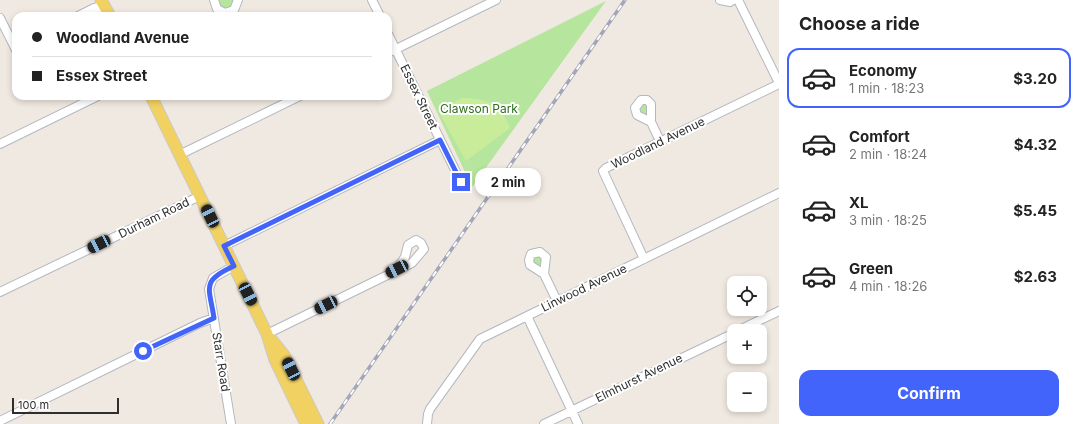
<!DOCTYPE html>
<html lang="en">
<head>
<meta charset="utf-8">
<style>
	body { margin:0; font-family:Inter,sans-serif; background:#f2f2f2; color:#222; height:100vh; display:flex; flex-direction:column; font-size:15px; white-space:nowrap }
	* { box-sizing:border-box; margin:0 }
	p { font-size:13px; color:#767676 }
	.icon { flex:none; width:22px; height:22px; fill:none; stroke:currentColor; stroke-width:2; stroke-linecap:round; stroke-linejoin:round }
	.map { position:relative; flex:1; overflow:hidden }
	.drawer { display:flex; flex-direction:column; background:#fff; width:300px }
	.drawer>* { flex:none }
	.top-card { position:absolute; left:12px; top:12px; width:380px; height:88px; border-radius:12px; box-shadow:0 2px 6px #0003; display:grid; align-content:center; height:88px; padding:0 20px; background:#fff }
	.tools { position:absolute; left:727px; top:276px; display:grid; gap:8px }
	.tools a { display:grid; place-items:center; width:40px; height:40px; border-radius:8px; background:#fff; box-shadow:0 2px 6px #0003; font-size:20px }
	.scale { position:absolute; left:12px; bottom:10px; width:107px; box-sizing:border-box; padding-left:4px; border:2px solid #2e2e2e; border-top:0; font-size:11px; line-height:14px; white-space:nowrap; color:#2e2e2e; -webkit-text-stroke:3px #fff; paint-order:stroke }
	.end { position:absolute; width:18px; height:18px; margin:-9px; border:5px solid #4264fb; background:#fff; box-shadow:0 0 0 2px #fff }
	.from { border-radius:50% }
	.bubble { position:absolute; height:28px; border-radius:12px; background:#fff; box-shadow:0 2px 6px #0003; font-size:13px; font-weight:700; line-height:28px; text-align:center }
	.car { position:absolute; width:12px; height:24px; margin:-12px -6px; border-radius:5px; box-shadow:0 0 3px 1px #0007; background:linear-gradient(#222 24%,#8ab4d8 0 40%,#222 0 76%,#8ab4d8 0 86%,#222 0) }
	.top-card b { display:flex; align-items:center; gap:14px; height:38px; font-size:15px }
	.top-card b+b { border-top:1px solid #e0e0e0 }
	.top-card i { width:10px; height:10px; background:#222 }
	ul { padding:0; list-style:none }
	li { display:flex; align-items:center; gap:12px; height:60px; margin:0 8px 6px; padding:0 12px; border:2px solid transparent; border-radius:12px }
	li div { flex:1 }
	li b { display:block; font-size:15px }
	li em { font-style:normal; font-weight:700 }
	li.active { border-color:#4264fb }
	li>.icon { width:36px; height:36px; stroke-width:1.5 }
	h2 { padding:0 20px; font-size:18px; line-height:48px }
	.primary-button { display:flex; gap:8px; margin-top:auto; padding:8px 20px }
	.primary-button a { flex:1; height:46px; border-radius:12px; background:#4264fb; color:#fff; font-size:16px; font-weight:700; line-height:46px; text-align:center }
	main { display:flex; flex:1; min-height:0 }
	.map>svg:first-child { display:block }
	.green { fill:#b6e59e }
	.pitch { fill:#c9ec9a }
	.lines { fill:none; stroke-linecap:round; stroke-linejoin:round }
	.minor-casing { stroke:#b4b7c1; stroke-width:10 }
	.major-casing { stroke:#c9c9c9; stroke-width:13 }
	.minor { stroke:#fff; stroke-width:8 }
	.major { stroke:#f2d163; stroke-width:11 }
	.rail-casing { stroke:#a3a6b8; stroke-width:3.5 }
	.rail { stroke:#fff; stroke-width:2; stroke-dasharray:6; stroke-linecap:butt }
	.route { stroke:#4264fb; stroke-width:5 }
	.labels { text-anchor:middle; stroke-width:4; stroke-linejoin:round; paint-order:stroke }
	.street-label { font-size:12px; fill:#2e2e2e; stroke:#fff }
	.park-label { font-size:12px; fill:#2c6e1b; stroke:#fff }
</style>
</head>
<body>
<main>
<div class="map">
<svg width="779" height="424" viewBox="0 0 779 424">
	<rect width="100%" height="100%" fill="#efe9e1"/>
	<!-- green -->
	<path class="green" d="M217,0H233C233,8 228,10 221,8Z
		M606,1L472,187L427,91Z
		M642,104L647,105V115L640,112L639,108Z
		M539,256L542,259L540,267L534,265L533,260L535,257Z"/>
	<!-- pitch -->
	<path class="pitch" d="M462,98C486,98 502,104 510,128L466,161L438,111Z"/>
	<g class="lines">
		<!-- minor casing -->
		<g class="minor-casing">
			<path id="minor" d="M214,0L217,9L225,13L234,10L238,0
				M372,0L380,16
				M720,0L730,2L733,0
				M738,0L779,83
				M78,16L94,8L104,5
				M91,16L104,6
				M0,18L16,50
				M388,34L461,182
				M388,53L496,0
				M651,122L637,115L635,108L641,100H647L651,104V122L660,141
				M0,144L98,96
				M179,155L300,96
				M224,246L440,140
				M644,259L603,171L606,168L779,84
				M544,274L530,265L529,260L531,254L540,252L546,257L544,274L557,301
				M0,292L200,196
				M527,316L578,424
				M737,331L779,311
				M267,334L412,263L424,249L421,243L416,240L408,245L405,257L397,269
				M0,421L200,323L214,318
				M231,424L209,289L213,278L234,266
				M427,424L428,414L430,409L480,339L779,193
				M544,424L734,333"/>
		</g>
		<!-- major casing -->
		<g class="major-casing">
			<path id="major" d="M101,0L110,16
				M151,96L267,334L275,360L306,424
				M271,339L284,355L318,424"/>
		</g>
		<!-- minor -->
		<use href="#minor" class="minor"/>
		<!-- major -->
		<use href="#major" class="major"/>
		<!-- rail casing -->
		<g class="rail-casing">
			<path id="rail" d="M330,424L625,0"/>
		</g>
		<!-- rail -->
		<use href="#rail" class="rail"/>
	</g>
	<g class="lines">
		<!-- route -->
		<path class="route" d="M143,351L214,318C209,286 201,281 234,266L224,246L440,140L461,182"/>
	</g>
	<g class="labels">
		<!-- street labels -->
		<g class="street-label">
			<text transform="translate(419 97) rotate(64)" y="4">Essex Street</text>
			<text transform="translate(658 143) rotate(-26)" y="4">Woodland Avenue</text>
			<text transform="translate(154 218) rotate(-26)" y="4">Durham Road</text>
			<text transform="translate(584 288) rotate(-26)" y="4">Linwood Avenue</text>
			<text transform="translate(221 362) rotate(81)" y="4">Starr Road</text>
			<text transform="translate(639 378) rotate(-26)" y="4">Elmhurst Avenue</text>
		</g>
		<!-- park labels -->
		<g class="park-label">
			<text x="479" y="113">Clawson Park</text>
		</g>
	</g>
</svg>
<div class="tools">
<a><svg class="icon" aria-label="locate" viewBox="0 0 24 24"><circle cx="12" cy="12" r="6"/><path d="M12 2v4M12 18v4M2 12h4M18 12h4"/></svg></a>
<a>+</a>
<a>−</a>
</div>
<div class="scale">100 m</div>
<i class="end from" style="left:143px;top:351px"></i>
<i class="end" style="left:461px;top:182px"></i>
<div class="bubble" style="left:475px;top:168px;width:66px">2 min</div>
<i class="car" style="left:210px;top:216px;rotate:334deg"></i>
<i class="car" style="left:99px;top:244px;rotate:244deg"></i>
<i class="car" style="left:397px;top:269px;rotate:243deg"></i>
<i class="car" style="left:248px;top:294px;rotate:153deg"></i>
<i class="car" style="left:326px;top:305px;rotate:244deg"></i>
<i class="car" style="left:291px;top:369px;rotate:334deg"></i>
<div class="top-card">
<b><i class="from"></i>Woodland Avenue</b>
<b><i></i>Essex Street</b>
</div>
</div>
<section class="drawer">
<h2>Choose a ride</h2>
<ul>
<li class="active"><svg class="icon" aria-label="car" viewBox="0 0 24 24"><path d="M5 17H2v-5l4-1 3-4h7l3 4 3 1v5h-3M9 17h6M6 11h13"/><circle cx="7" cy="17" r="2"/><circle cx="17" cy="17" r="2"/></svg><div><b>Economy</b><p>1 min · 18:23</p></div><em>$3.20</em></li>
<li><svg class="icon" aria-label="car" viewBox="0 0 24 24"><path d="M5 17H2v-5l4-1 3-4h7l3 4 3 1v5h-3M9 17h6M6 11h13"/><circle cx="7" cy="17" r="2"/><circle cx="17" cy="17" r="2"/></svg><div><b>Comfort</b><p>2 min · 18:24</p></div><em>$4.32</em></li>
<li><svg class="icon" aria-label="car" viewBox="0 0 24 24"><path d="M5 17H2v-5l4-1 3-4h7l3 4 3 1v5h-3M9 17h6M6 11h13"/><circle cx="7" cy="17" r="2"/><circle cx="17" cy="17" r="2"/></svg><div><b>XL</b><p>3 min · 18:25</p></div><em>$5.45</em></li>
<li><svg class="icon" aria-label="car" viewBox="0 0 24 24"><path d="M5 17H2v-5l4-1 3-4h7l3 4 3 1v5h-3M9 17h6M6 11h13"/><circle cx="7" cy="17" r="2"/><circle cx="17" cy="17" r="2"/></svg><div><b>Green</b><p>4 min · 18:26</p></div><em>$2.63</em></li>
</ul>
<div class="primary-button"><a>Confirm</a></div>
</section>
</main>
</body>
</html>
